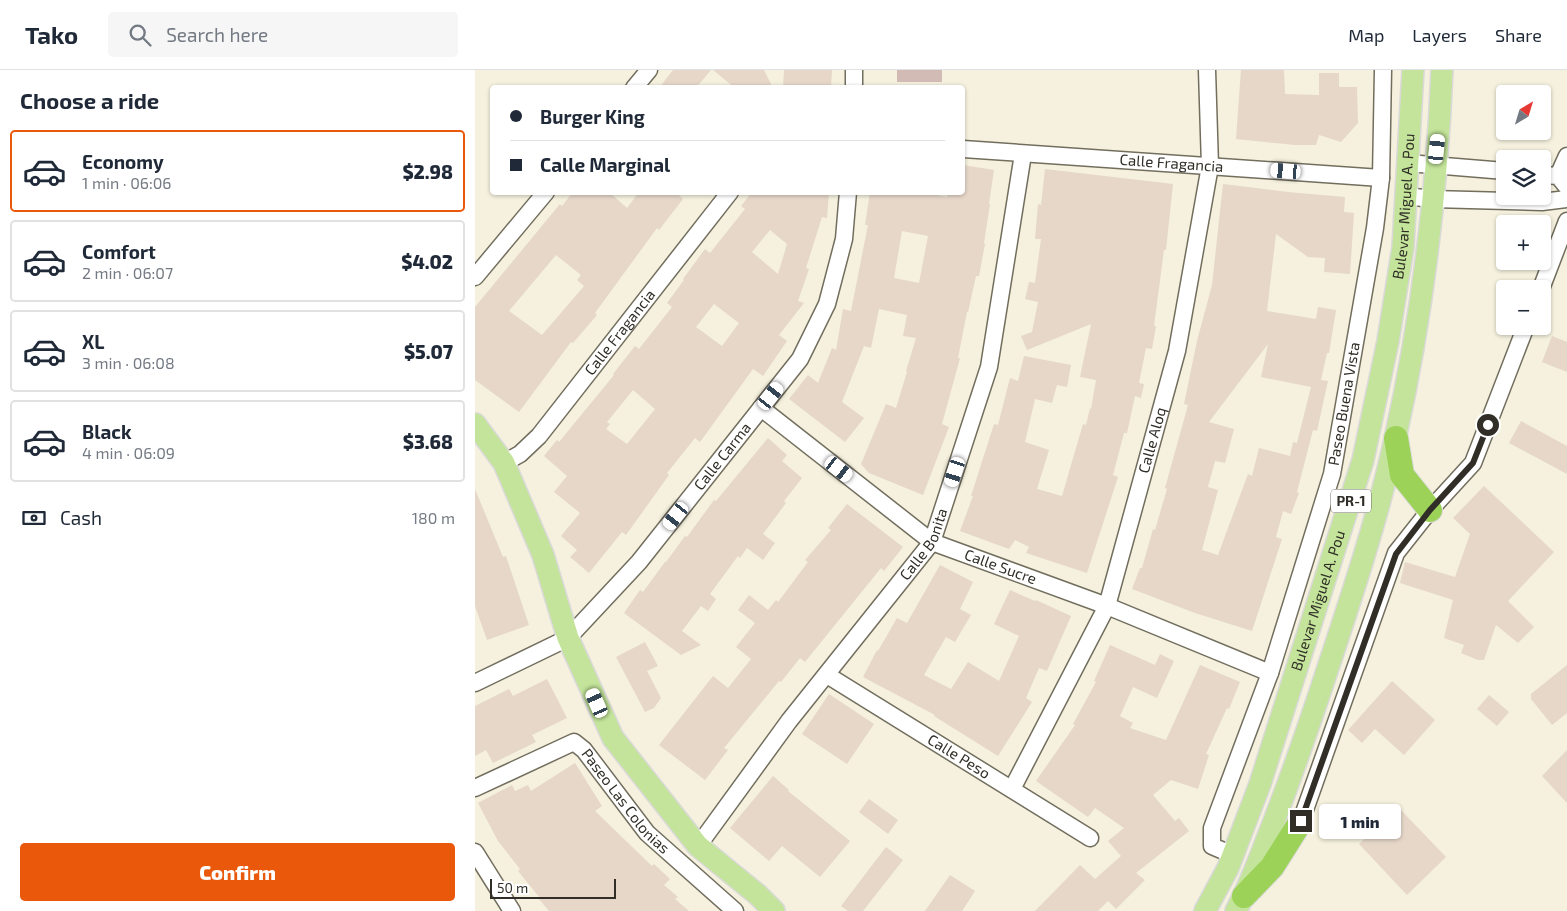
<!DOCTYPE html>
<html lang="en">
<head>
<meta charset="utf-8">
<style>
	body { margin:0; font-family:"Exo 2",sans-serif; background:#f6f6f7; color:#1f2937; height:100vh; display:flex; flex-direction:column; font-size:19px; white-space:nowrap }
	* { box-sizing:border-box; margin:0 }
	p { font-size:16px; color:#747a83 }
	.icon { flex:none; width:28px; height:28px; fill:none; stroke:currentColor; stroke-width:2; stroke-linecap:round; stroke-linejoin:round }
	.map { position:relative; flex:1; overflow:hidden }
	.side { display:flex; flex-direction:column; background:#fff; width:475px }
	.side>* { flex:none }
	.hud { position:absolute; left:15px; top:15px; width:475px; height:110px; border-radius:5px; box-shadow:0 1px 4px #0004; display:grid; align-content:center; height:110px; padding:0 20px; background:#fff }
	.needle { width:32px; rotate:38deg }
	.tools { position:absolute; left:1021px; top:15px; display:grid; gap:10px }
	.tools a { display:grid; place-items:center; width:55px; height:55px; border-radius:5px; background:#fff; box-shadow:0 1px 4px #0004; font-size:25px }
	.scale { position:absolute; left:15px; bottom:12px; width:126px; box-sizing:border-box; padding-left:5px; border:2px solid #302e27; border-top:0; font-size:14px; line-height:18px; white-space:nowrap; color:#302e27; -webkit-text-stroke:4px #fff; paint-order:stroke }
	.end { position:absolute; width:22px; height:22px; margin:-11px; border:6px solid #302e27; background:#fff; box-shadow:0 0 0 2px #fff }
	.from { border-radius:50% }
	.bubble { position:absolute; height:35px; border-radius:5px; background:#fff; box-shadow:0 1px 4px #0004; font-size:16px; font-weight:800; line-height:35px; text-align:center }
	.car { position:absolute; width:15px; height:30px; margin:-15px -8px; border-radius:6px; box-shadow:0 0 4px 1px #0007; background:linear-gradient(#fff 24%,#345 0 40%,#fff 0 76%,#345 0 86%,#fff 0) }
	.hud b { display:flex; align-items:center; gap:18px; height:48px; font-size:19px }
	.hud b+b { border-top:1px solid #e0e1e3 }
	.hud i { width:12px; height:12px; background:#1f2937 }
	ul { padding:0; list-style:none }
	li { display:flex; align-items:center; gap:15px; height:82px; margin:0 10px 8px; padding:0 10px; border:2px solid #e0e1e3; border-radius:5px }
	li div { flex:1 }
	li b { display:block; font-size:19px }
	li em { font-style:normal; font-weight:800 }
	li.current { border-color:#ea580c }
	li>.icon { width:45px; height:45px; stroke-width:1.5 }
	h2 { padding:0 20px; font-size:22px; line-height:60px }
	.pay { display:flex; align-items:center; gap:12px; height:55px; padding:0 20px; font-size:19px }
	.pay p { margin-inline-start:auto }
	.button { display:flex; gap:10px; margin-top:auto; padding:10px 20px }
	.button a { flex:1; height:58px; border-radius:5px; background:#ea580c; color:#fff; font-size:20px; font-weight:800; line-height:58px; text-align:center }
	header { display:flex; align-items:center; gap:30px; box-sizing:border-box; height:70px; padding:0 25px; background:#fff; border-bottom:1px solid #e0e1e3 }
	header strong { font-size:24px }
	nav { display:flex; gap:28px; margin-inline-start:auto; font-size:18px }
	.search { width:350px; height:45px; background:#f6f6f7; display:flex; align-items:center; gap:12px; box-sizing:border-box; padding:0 18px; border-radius:5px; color:#747a83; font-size:19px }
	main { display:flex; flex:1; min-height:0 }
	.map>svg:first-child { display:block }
	.green { fill:#d3bbb5 }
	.building { fill:#e6d7c9; fill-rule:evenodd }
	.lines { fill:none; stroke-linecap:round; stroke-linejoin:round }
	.minor-casing { stroke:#726e5e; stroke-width:19 }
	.major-casing { stroke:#dad9d8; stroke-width:24 }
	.highway-casing { stroke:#dad9d8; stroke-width:26 }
	.minor { stroke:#fff; stroke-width:16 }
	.major { stroke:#c3e49a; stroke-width:21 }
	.highway { stroke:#9bd257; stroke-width:24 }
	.route { stroke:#302e27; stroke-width:6 }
	.labels { text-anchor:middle; stroke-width:5; stroke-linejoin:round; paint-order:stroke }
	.shield { fill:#fff; stroke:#6e6d68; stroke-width:1 }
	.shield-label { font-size:14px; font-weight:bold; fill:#302e27 }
	.street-label { font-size:15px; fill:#302e27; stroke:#fff }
</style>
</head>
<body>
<header>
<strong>Tako</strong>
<div class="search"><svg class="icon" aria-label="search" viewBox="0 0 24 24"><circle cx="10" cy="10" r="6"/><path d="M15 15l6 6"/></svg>Search here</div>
<nav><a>Map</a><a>Layers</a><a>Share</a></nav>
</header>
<main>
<section class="side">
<h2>Choose a ride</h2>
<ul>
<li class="current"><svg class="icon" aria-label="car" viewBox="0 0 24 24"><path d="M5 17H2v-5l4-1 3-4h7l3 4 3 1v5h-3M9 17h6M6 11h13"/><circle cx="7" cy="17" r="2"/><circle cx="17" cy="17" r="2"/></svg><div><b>Economy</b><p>1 min · 06:06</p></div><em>$2.98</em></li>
<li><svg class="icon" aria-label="car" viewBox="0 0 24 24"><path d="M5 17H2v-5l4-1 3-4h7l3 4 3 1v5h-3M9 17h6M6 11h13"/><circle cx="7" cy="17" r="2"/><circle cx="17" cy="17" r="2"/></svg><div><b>Comfort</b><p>2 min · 06:07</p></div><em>$4.02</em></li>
<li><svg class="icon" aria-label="car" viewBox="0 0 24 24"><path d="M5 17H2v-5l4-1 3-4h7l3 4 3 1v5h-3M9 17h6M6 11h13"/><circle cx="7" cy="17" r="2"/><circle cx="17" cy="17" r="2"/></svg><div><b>XL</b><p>3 min · 06:08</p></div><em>$5.07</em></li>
<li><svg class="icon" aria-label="car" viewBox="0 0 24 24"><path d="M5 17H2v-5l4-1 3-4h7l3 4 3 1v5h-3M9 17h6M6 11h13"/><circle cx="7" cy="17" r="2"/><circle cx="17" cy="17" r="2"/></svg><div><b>Black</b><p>4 min · 06:09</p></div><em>$3.68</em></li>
</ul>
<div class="pay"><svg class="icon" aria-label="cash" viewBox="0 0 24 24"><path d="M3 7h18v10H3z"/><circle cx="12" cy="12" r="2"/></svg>Cash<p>180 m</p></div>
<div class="button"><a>Confirm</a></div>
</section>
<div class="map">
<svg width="1092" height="841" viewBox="0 0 1092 841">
	<rect width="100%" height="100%" fill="#f5f1de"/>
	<!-- green -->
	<path class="green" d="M422,0H467V12H422Z"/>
	<!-- building -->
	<path class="building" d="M198,0H236L221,18H184Z
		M238,0H289L298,18H260Z
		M309,0H357L356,18H308Z
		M766,0H809L810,24L844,25V3H864V17H882L883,53L866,72L844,65L841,75H820L761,69Z
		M488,95L519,100L514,134H515L509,173L510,174L504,206H501L493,242H492L483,288H485L467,354L474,357L448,425L394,403L386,394L411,334L421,338L432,302L431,301L441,268L428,266L432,245L404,239L396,278L389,276L367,332L389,348L370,372L314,329L333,305L343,313L357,278L361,280L368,239L376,241L393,155H390L395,122H446L472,127V122H488ZM427,161L453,166L444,213L419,208Z
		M570,99L698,114L691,180H689L679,256H681L677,279L671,278L664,313L669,314L666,328L660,326L652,363H649L638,405L643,407L612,503L551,483L554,477L540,470L534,479L485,461L498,426H496L519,354L523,355L535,308L543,311L549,286L596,295L592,317L582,315L577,333L560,329L550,372L574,380L562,419L587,426L608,354L611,355L615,338L616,339L621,310L605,307L616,254L552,280L546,266L557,262L563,232L550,229L554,212L560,213L566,169H560L563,134L566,135Z
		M748,114L813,122L870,127L869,142L879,143L875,204L849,202L850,188L833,187L801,164L792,241L841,249L843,237L861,240L854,283H852L846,310L853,311L842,361L838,360L822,422L824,423L816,444L808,441L801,467L807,469L777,561L720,543L657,519L665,498H667L678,459L680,460L692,419L690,418L713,335L709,334L722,271L737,215ZM793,274L786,307L836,317L822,373L818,372L815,386L784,378L777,406L773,404L743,485L727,480L743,420L733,417L740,391L750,393L759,359L734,352Z
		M98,122H134L152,138L164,122H201L208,129L184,160L182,158L120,243L122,245L98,273L96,272L44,342L0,310V237L85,134L87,136ZM81,185L106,205L102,210L109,216L67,265L34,241Z
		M277,122H354L352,148L347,147L331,198L334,199L323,231L329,233L304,265L312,271L288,306L278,299L225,372L220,368L192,403L194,405L151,465L147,462L114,503L95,487L102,480L86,466L105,443L79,422L92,406L69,386L82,370L84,372L139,305L138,304L160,276L164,279L197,237L192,233L209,210L208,209L230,179L235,183L270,139L266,136ZM295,160L312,174L303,204L277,182ZM239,234L264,253L247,276L221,257ZM158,320L180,339L152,374L131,359L135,354L132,352Z
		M1077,266L1092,272V302L1067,292Z
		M1046,351L1092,376V404L1034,373Z
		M293,368L312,385L307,391L327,408L309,431L311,433L288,464L300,473L288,490L272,478L265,488L263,486L235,524L241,529L233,541L226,536L207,561L226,575L206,585L149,543L165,520L168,522L190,492H191L210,466L212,467L239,430L241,431Z
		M1009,416L1079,482L1033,531L1059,557L1043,573L1021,555L1009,590H1003L986,583L989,575L969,568L978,530L925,513L930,492L980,507L995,464L978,448Z
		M0,419L28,487L31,486L54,555L12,570L0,536Z
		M372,434L428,477L409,501L406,498L330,592L325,588L306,612L304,611L249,678L253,680L230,710L184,675L238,606L253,618L276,589L261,577L280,553L263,540L274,525L293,540L301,530L303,532L333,492L330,490L356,460L353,458Z
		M465,495L498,512L485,539L496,545L480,572L471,567L449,605L476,619L493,592L524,611L544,566L519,554L535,520L560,531L561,530L596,546L572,601L564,598L551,628L557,632L523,686L459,646L460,645L388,607L402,580L403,581L422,548L432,553Z
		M170,572L183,596L172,601L186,628L179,638L170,642L141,587Z
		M635,575L680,595L685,584L699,591L682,628L658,617L645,646L658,653L655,658L691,670L725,595L765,612L754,639L752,638L731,684L734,685L723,719L696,710L678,725L700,751L704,748L714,761L661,803L670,810L641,839L633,831L623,841H560L605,795L620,809L646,786L633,771L649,758L620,738L613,747L561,711L600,655L598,654L621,612L619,611Z
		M1092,595V643L1077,655L1056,629V624Z
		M72,609L92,648L57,665L61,672L18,693L11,680L0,686V636L34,619L38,626Z
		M917,611L960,650L929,685L900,659L887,673L873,660Z
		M354,624L399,654L372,694L327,664Z
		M1014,625L1034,642L1022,656L1002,639Z
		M1092,680V733L1067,706Z
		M100,693L127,736L120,741L177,796L179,794L195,809L189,815L203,827L200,829L214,841H74L64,829L65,828L43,801L45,799L23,771L3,733L37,715L40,721L53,715L56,721Z
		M298,706L314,720L313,721L375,771L345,807L307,776L294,791L255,758Z
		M394,729L423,750L413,764L384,742Z
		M923,737L971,787L932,825L884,774Z
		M411,777L428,790L388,841H373L366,836Z
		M475,805L500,821L487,841H450Z"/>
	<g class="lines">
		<!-- minor casing -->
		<g class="minor-casing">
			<g id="minor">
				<path d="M159,18L174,0"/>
				<path d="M379,18V0"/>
				<path id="s1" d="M488,79L906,108"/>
				<path d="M933,93L1030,101"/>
				<path d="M1068,105L1083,106L1092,117"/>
				<path d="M1083,106L1092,86"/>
				<path d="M931,126L957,129L1067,132L1092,129"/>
				<path d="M0,207L71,122"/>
				<path d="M1066,219L1092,151"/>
				<path id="s2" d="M286,338L457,472L632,536L795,603"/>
				<path id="s3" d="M29,393L45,384L64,366L255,122"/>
				<path id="s4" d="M352,605L615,768"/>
				<path id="s5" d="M0,613L93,568L164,492L325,289L352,234L369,169L373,122"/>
				<path id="s6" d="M0,718L99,672L109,680L172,763L260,841"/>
				<path id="s7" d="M537,719L632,536L702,281L735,96L732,0"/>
				<path d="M826,751L921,483L955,440L998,393L1051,256"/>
				<path id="s8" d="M223,776L314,651L457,472L514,297L548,84"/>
				<path d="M0,782L37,841"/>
				<path id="s9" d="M758,785L737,776V758L795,603L857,404L900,158L906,108L908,0"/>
			</g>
		</g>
		<!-- major casing -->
		<g class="major-casing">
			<g id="major">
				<path d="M0,354L29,393L68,485L93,568L138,668L223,776L283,825L299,841"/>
				<path id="s10" d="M730,841L753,798L785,714L888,390L913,271L928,177L938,0"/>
				<path d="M761,841C773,818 783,793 792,769C811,721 828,673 844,625C872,540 901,456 920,369C947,248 962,124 967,0"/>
			</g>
		</g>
		<!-- highway casing -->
		<g class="highway-casing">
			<path id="highway" d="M921,368L927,405L955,440
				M769,826L797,797L826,751"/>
		</g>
		<!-- minor -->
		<use href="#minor" class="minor"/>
		<!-- major -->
		<use href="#major" class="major"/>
		<!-- highway -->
		<use href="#highway" class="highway"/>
	</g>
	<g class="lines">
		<!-- route -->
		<path class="route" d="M826,751L921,484L955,440L998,393L1013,355"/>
	</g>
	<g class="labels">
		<!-- shield labels -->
		<rect class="shield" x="856" y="419.5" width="40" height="23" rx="4"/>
		<g class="shield-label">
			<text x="876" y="436">PR-1</text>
		</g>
		<!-- street labels -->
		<g class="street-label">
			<text dy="5" stroke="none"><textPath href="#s1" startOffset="209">Calle Fragancia</textPath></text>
			<text dy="5" stroke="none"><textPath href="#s10" startOffset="736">Bulevar Miguel A. Pou</textPath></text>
			<text dy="5" stroke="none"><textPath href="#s3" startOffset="176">Calle Fragancia</textPath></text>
			<text dy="5" stroke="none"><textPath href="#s9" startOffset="486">Paseo Buena Vista</textPath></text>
			<text dy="5" stroke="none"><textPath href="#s7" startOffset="378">Calle Aloq</textPath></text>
			<text dy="5" stroke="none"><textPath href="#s5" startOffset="342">Calle Carma</textPath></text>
			<text dy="5" stroke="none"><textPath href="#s8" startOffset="378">Calle Bonita</textPath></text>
			<text dy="5" stroke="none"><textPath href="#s2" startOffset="290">Calle Sucre</textPath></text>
			<text dy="5" stroke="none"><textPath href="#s10" startOffset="331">Bulevar Miguel A. Pou</textPath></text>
			<text dy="5" stroke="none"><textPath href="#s4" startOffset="155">Calle Peso</textPath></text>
			<text dy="5" stroke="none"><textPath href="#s6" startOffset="188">Paseo Las Colonias</textPath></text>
		</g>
	</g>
</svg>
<div class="tools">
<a><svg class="needle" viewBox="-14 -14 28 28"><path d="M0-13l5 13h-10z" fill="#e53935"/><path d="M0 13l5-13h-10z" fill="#747a83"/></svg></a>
<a><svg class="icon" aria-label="layers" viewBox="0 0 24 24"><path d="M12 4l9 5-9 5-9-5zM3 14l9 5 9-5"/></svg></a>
<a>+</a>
<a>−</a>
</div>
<div class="scale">50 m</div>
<i class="end from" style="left:1013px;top:355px"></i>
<i class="end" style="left:826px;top:751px"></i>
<div class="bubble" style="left:844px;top:734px;width:82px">1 min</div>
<i class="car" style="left:962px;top:79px;rotate:6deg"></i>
<i class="car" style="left:811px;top:101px;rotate:274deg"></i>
<i class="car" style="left:296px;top:326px;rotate:39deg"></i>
<i class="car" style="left:364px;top:399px;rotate:128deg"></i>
<i class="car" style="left:480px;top:402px;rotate:198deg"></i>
<i class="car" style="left:201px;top:446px;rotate:218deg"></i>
<i class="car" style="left:122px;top:633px;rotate:336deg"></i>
<div class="hud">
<b><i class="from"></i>Burger King</b>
<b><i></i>Calle Marginal</b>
</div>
</div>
</main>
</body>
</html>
